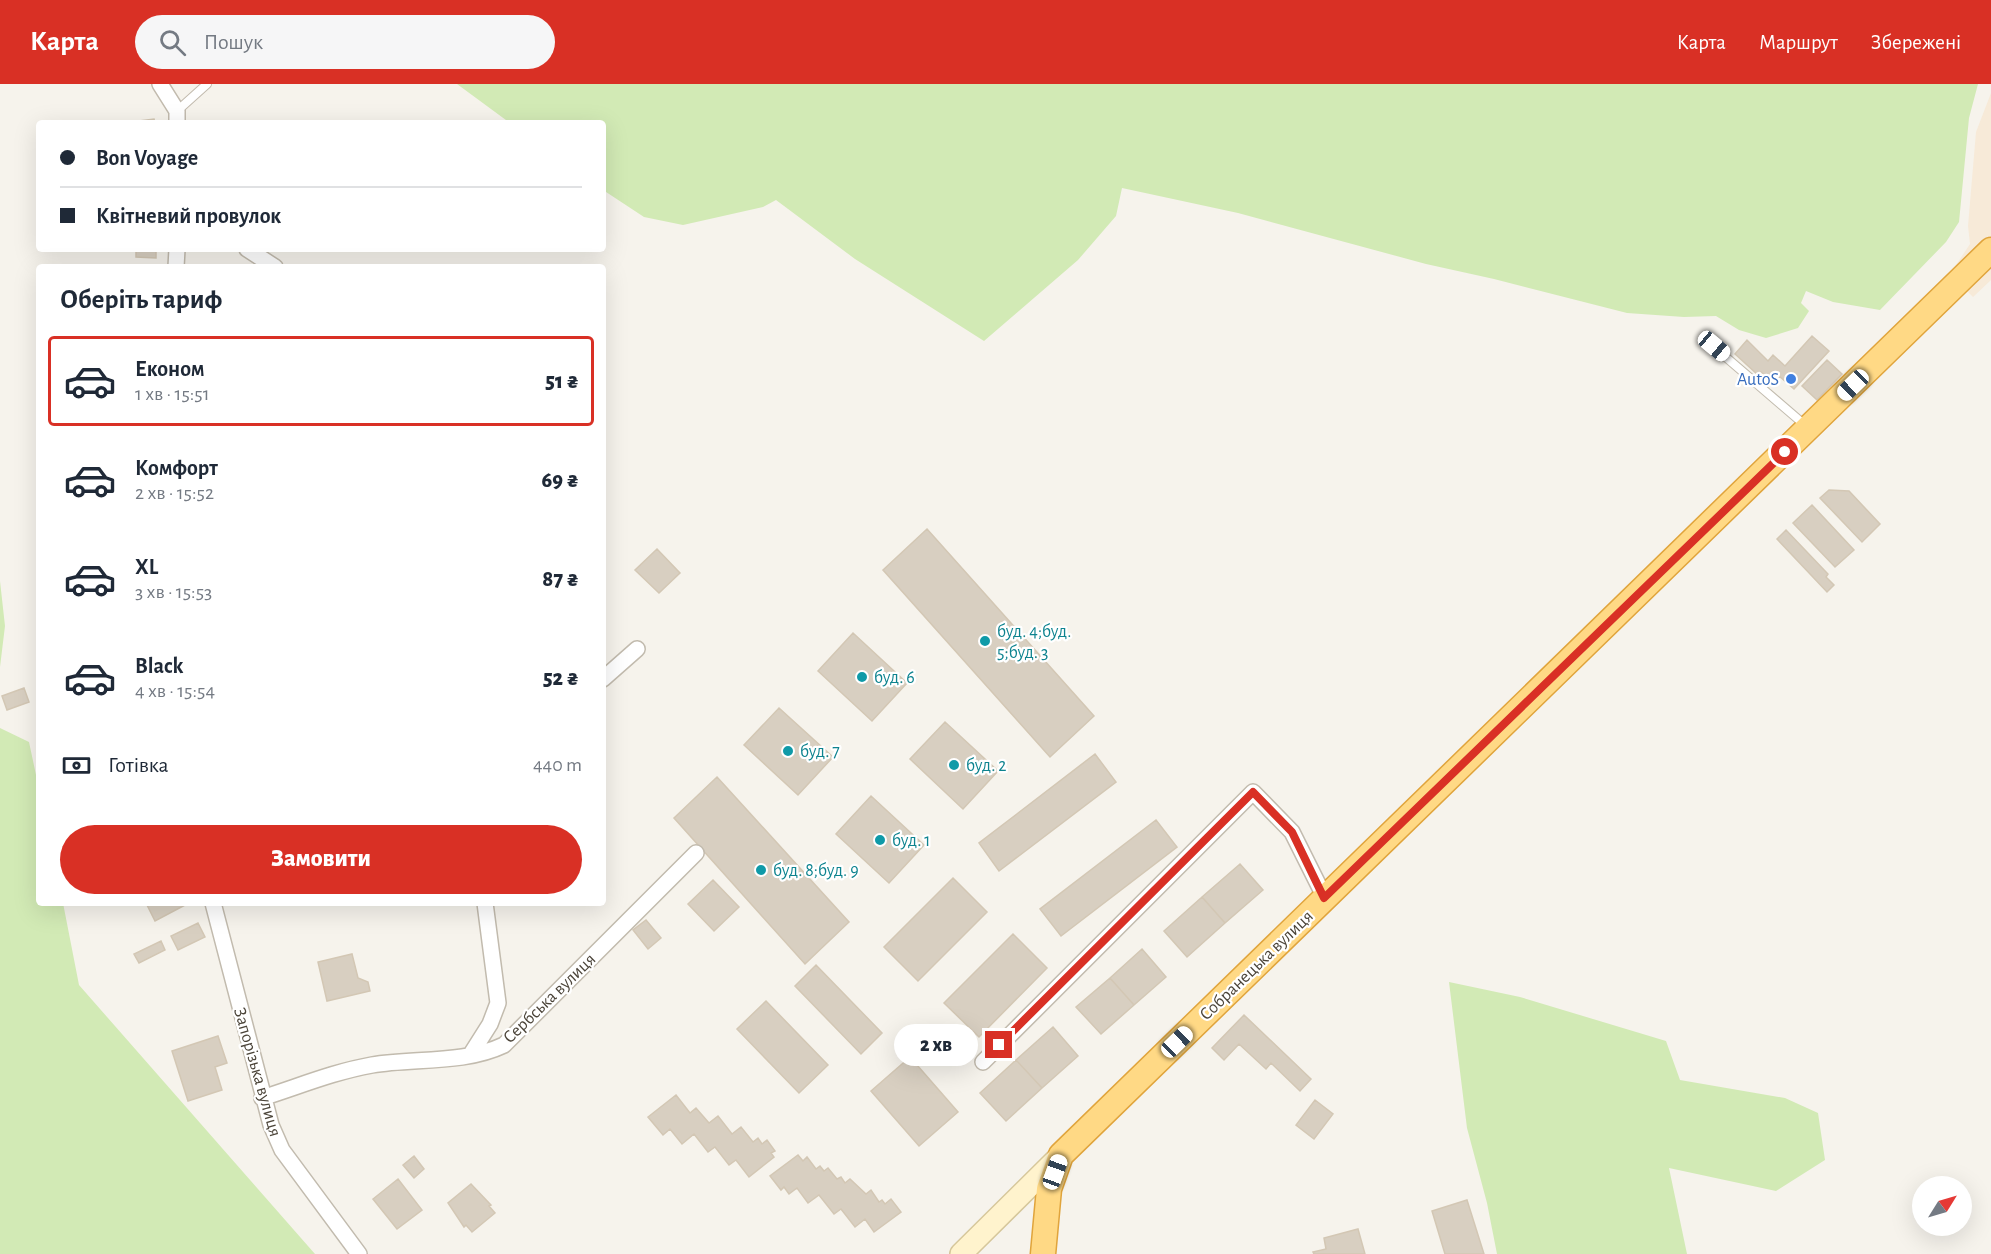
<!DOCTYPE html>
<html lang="uk">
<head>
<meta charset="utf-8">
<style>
	body { margin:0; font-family:"Alegreya Sans",sans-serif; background:#f6f6f7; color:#1f2937; height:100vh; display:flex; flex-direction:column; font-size:22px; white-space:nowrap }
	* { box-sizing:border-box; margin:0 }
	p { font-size:20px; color:#747a83 }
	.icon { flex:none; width:33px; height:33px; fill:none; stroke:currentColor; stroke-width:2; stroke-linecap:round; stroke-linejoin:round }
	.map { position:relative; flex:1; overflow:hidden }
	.panel { position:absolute; left:36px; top:180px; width:570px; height:642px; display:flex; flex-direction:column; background:#fff; border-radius:6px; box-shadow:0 6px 24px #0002 }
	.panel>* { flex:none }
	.top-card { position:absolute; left:36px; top:36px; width:570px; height:132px; border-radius:6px; box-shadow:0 6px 24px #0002; display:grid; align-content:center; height:132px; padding:0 24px; background:#fff }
	.needle { width:39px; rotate:53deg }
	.controls { position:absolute; left:1912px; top:1092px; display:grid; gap:12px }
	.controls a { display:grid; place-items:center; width:60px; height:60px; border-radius:50%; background:#fff; box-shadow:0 6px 24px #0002; font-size:30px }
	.end { position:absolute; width:27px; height:27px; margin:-14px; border:8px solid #d93025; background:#fff; box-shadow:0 0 0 3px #fff }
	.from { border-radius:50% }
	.bubble { position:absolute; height:42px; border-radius:21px; background:#fff; box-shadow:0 6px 24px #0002; font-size:20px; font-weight:800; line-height:42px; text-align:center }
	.car { position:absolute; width:18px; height:36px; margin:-18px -9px; border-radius:8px; box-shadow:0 0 4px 2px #0007; background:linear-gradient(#fff 24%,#345 0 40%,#fff 0 76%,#345 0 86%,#fff 0) }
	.top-card b { display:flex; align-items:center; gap:21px; height:57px; font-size:22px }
	.top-card b+b { border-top:2px solid #e0e1e3 }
	.top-card i { width:15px; height:15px; background:#1f2937 }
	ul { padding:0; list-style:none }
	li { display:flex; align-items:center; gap:18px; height:90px; margin:0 12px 9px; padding:0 12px; border:3px solid transparent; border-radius:6px }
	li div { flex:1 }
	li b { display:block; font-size:22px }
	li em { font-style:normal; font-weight:800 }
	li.current { border-color:#d93025 }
	li>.icon { width:54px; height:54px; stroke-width:1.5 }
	h2 { padding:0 24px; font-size:27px; line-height:72px }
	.pay { display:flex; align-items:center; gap:15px; height:66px; padding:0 24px; font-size:22px }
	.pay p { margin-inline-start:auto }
	.action { display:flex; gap:12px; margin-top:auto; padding:12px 24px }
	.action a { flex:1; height:69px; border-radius:36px; background:#d93025; color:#fff; font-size:24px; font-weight:800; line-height:69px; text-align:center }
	header { display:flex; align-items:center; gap:36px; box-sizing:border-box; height:84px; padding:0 30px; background:#d93025; color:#fff }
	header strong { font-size:28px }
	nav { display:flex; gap:33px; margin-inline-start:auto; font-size:21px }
	.search { width:420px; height:54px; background:#f6f6f7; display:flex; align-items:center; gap:15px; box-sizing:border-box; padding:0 21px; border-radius:33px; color:#747a83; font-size:22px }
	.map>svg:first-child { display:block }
	.commercial { fill:#f7ead8 }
	.green { fill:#d2eab5 }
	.building { fill:#d8cfc1; stroke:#d3c7b4; stroke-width:1.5 }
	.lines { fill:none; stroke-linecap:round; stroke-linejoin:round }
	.service-casing { stroke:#c2bbae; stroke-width:10 }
	.minor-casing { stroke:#c2bbae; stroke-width:18 }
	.secondary-casing { stroke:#d6c79b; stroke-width:24 }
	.trunk-casing { stroke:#e0a43c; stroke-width:27 }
	.service { stroke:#fff; stroke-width:8 }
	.minor { stroke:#fff; stroke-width:15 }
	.secondary { stroke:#fff3cd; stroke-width:21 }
	.trunk { stroke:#ffd985; stroke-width:24 }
	.route { stroke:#d93025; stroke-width:8 }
	.shop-dot { fill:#3f7fe0; stroke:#fff; stroke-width:2 }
	.culture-dot { fill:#0f9aa8; stroke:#fff; stroke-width:2 }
	.labels { text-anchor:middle; stroke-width:4.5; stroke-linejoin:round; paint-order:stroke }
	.shop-label { font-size:18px; fill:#366cbe; stroke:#fff; text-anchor:end }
	.culture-label { font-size:18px; fill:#0d838f; stroke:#fff; text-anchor:start }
	.street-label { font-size:18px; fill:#4b4439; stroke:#fff }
</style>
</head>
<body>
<header>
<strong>Карта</strong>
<div class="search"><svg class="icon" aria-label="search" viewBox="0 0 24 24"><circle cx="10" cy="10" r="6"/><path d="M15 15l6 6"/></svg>Пошук</div>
<nav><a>Карта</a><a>Маршрут</a><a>Збережені</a></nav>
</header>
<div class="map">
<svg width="1991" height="1170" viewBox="0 0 1991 1170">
	<rect width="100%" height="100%" fill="#f6f3ec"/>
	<!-- commercial -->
	<path class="commercial" d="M1991,9V196L1973,213L1950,190L1970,160L1968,142L1976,48Z"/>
	<!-- green -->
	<path class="green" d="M457,0H1978L1969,34L1959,138L1946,158L1880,226L1833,218L1806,207L1801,219L1809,227L1798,244L1766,254L1739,246L1716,232L1684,233L1627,229L1494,195L1426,180L1238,129L1122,104L1116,132L1078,176L984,257L855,175L776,116L763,123L683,141L644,133L603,106V39H510Z
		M0,497L5,542L0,583Z
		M0,644L29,658L39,705V819H63L79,901L315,1170H0Z
		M1449,898L1520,913L1666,957L1680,996L1785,1014L1818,1029L1825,1076L1776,1107L1669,1084L1687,1170H1497L1487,1119L1467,1044Z"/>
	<!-- building -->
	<path class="building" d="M154,35L155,39H123Z
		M136,165H156V174L136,173Z
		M1812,252L1829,267L1794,305L1779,292L1773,299L1761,288L1758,291L1735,270L1747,256L1768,277L1773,271L1785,282Z
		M1827,276L1842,290L1817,316L1802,302Z
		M1829,406L1849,407L1880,440L1862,458L1820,414Z
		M1812,421L1854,466L1835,483L1793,439Z
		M927,445L1094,632L1050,673L883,486Z
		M1786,446L1828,490L1826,493L1834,501L1827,508L1777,455Z
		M657,465L680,489L659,509L635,486Z
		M853,549L907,599L872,637L818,587Z
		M24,604L29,618L7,626L2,612Z
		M779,624L833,673L798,711L744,661Z
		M945,638L998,687L963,725L910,675Z
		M1095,670L1116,698L999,787L979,759Z
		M717,693L849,838L805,880L674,734Z
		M871,712L924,761L889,799L836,750Z
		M1156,736L1177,763L1061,852L1040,825Z
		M1240,780L1263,806L1225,839L1202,813Z
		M953,794L987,828L918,897L884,863Z
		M713,796L739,823L714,847L688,820Z
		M1202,813L1225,839L1187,873L1164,847Z
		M146,819H187V820L155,837Z
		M646,836L661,854L648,865L633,846Z
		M198,839L205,853L178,866L171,852Z
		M1013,850L1047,884L979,953L944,919Z
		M161,857L165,866L139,879L134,870Z
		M1142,865L1166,893L1134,921L1110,894Z
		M352,870L358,894L368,898L370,907L327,917L318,878Z
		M816,881L882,949L861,970L795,902Z
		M1110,894L1134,921L1101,950L1076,923Z
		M766,917L828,981L799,1009L737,945Z
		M1244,931L1311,995L1300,1007L1271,979L1266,985L1239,960L1224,976L1212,964Z
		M1053,943L1078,972L1042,1004L1016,976Z
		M218,952L227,979L215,983L222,1006L188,1017L172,967Z
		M910,973L958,1028L919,1062L871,1007Z
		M1016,976L1042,1004L1006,1037L980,1009Z
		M676,1011L690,1029L696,1024L709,1039L718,1032L732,1050L741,1043L753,1058L758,1054L762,1060L767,1056L775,1067L771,1069L774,1073L749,1093L736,1076L729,1081L715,1063L708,1068L694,1050L682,1060L670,1045L663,1051L648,1033Z
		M1315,1016L1333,1030L1314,1055L1296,1041Z
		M798,1071L803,1077L807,1073L816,1085L820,1082L824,1087L828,1084L837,1095L841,1093L845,1099L850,1095L866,1110L871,1106L879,1118L882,1116L885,1120L891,1115L901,1128L874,1148L865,1135L855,1143L841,1125L834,1130L819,1111L808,1119L797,1104L789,1110L784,1103L781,1106L770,1092Z
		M414,1072L424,1085L414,1094L403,1081Z
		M398,1095L422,1126L397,1145L373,1115Z
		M471,1100L491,1121L489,1122L495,1129L472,1148L466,1141L464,1143L448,1119Z
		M1467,1116L1484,1170H1445L1432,1127Z
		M1358,1145L1365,1170H1314L1313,1168L1326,1165L1324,1154Z"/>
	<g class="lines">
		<!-- service casing -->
		<g class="service-casing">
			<path id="service" d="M177,27L207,0
				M1714,263L1806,342"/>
		</g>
		<!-- minor casing -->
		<g class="minor-casing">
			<path id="minor" d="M160,0L177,27V39
				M247,165L275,183
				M176,183L177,165
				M603,595L637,565
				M213,819L271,1041L282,1066L359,1170
				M471,970L490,940L498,919L485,819
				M983,978L1253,708L1292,748L1325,814
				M262,1014C300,1002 333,988 372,981C415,974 464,980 504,961L696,769"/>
		</g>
		<!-- secondary casing -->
		<g class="secondary-casing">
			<path id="secondary" d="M961,1170L1061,1071"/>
		</g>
		<!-- trunk casing -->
		<g class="trunk-casing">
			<path id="trunk" d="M1043,1170L1049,1105L1061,1071L1991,166"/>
		</g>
		<!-- service -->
		<use href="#service" class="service"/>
		<!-- minor -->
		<use href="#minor" class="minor"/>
		<!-- secondary -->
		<use href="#secondary" class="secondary"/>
		<!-- trunk -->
		<use href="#trunk" class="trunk"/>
	</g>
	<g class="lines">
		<!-- route -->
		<path class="route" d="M999,961L1253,708L1292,748L1324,814L1785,368"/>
	</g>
	<!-- markers -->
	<circle class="shop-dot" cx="1791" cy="295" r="6"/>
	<g class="culture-dot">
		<circle cx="985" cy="557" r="6"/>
		<circle cx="862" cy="593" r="6"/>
		<circle cx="788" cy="667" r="6"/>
		<circle cx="954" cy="681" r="6"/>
		<circle cx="880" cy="756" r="6"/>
		<circle cx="761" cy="786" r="6"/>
	</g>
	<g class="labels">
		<!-- shop labels -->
		<g class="shop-label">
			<text x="1779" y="301">AutoS</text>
		</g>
		<!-- culture labels -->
		<g class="culture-label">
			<text x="997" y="553">буд. 4;буд.<tspan x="997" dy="21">5;буд. 3</tspan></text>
			<text x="874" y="599">буд. 6</text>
			<text x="800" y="673">буд. 7</text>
			<text x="966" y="687">буд. 2</text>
			<text x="892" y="762">буд. 1</text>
			<text x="773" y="792">буд. 8;буд. 9</text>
		</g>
		<!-- street labels -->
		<g class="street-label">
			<text transform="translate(1256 881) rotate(-44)" y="6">Собранецька вулиця</text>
			<text transform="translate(549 914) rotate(-44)" y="6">Сербська вулиця</text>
			<text transform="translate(258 988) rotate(74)" y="6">Запорізька вулиця</text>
		</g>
	</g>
</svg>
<div class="controls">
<a><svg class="needle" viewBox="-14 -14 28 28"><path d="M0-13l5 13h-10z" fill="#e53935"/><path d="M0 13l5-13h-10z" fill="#747a83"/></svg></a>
</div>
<i class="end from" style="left:1785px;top:368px"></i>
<i class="end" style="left:999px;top:961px"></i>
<div class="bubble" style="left:894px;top:940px;width:84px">2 хв</div>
<i class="car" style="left:1714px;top:262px;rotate:130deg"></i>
<i class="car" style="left:1853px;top:301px;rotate:226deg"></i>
<i class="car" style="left:1177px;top:958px;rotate:46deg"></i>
<i class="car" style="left:1055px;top:1088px;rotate:20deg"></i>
<div class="top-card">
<b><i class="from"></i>Bon Voyage</b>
<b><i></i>Квітневий провулок</b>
</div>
<section class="panel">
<h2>Оберіть тариф</h2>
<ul>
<li class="current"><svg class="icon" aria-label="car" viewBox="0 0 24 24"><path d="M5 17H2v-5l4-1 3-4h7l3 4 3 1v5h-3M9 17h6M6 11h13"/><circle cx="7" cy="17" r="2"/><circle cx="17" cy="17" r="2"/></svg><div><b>Економ</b><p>1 хв · 15:51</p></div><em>51 ₴</em></li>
<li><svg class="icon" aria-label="car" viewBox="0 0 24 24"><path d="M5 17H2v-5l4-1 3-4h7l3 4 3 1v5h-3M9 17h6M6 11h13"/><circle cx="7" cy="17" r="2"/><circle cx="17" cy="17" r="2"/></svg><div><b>Комфорт</b><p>2 хв · 15:52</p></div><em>69 ₴</em></li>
<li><svg class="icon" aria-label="car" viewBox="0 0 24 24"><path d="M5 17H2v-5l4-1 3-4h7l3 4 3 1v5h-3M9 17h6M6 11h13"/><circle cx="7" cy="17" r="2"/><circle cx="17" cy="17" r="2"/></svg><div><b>XL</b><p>3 хв · 15:53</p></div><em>87 ₴</em></li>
<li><svg class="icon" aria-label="car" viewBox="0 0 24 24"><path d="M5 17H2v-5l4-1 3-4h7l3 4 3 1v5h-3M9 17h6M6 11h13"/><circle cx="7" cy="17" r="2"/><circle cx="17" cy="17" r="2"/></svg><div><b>Black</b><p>4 хв · 15:54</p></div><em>52 ₴</em></li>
</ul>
<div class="pay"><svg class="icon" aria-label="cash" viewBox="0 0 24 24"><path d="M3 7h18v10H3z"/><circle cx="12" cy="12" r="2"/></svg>Готівка<p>440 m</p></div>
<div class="action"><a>Замовити</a></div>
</section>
</div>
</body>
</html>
